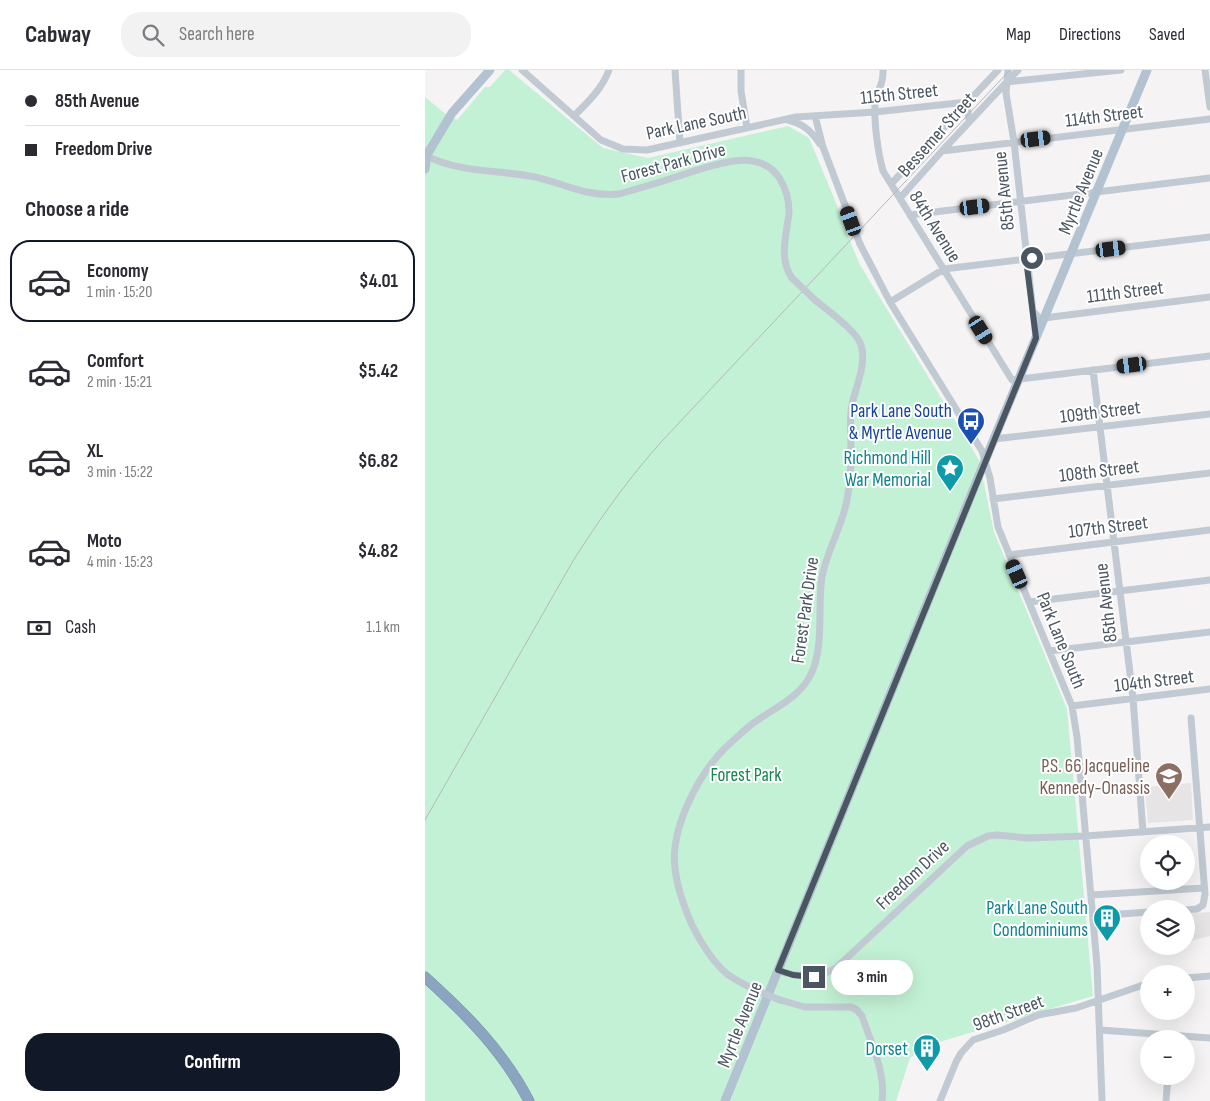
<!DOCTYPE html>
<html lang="en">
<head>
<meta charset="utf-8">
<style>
	body { margin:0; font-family:"Sofia Sans Condensed",sans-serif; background:#f2f2f3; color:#2b2b33; height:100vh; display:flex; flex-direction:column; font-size:19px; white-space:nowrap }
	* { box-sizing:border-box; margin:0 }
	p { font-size:16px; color:#7c7c81 }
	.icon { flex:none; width:28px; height:28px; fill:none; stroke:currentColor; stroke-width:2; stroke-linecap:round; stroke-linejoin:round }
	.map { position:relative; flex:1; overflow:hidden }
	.drawer { display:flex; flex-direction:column; background:#fff; width:425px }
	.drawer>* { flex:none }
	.hud { display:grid; align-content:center; height:110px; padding:0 25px; background:#fff }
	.fabs { position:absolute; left:715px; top:765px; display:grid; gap:10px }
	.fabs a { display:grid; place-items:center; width:55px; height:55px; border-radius:50%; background:#fff; box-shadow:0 5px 20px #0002; font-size:25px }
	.end { position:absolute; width:22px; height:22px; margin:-11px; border:6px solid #4a5661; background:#fff; box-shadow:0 0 0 2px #fff }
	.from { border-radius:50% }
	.bubble { position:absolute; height:35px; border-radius:18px; background:#fff; box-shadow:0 5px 20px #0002; font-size:16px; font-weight:700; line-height:35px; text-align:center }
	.car { position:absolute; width:15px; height:30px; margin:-15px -8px; border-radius:6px; box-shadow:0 0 4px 1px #0007; background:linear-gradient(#222 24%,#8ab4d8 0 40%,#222 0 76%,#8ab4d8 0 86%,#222 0) }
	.hud b { display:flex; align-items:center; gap:18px; height:48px; font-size:19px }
	.hud b+b { border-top:1px solid #e1e1e2 }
	.hud i { width:12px; height:12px; background:#2b2b33 }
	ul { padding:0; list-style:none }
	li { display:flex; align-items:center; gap:15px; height:82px; margin:0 10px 8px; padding:0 15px; border:2px solid transparent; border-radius:20px }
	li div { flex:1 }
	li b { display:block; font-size:19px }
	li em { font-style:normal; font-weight:700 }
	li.active { border-color:#111827 }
	li>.icon { width:45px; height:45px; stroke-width:1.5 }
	h2 { padding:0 25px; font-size:22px; line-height:60px }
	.pay { display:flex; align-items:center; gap:12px; height:55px; padding:0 25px; font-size:19px }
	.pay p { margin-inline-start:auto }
	.primary-button { display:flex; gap:10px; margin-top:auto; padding:10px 25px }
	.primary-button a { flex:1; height:58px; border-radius:20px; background:#111827; color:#fff; font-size:20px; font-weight:700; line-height:58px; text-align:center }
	header { display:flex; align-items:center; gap:30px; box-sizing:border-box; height:70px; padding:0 25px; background:#fff; border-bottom:1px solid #e1e1e2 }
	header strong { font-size:24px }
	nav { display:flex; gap:28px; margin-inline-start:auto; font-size:18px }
	.search { width:350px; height:45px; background:#f2f2f3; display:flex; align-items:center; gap:12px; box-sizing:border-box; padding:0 18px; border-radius:20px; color:#7c7c81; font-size:19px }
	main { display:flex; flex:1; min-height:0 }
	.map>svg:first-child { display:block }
	.education { fill:#e6e4e5 }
	.green { fill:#c3f1d5 }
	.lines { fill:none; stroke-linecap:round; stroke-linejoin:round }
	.highway-casing { stroke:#7690ad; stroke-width:11 }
	.minor { stroke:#c1cad2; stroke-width:7 }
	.major { stroke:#b3c2d1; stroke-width:9 }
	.highway { stroke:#8ba5c1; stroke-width:10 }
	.rail { stroke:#b5b8bd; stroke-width:1 }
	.minor-bridge { stroke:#c1cad2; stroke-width:7 }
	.route { stroke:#4a5661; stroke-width:6 }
	.labels { text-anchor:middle; stroke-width:4; stroke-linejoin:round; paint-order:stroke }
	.street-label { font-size:19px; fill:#4a5661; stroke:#fff }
	.transit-label { font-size:19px; fill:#164399; stroke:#fff; text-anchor:end }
	.culture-label { font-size:19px; fill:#0d838f; stroke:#fff; text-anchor:end }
	.education-label { font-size:19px; fill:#785e54; stroke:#fff; text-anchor:end }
	.park-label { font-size:19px; fill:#17864f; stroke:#fff }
</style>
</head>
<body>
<header>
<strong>Cabway</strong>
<div class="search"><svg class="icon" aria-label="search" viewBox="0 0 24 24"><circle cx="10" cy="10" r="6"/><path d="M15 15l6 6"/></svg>Search here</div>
<nav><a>Map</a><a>Directions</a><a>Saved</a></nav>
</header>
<main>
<section class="drawer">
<div class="hud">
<b><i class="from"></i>85th Avenue</b>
<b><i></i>Freedom Drive</b>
</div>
<h2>Choose a ride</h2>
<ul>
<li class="active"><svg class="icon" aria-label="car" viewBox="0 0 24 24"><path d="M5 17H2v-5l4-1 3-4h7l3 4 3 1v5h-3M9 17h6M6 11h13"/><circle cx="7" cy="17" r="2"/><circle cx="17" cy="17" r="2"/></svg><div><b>Economy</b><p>1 min · 15:20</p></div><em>$4.01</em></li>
<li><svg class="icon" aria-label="car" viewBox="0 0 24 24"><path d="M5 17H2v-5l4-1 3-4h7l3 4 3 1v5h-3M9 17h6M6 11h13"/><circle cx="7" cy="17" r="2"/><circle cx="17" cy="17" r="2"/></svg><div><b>Comfort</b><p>2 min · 15:21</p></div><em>$5.42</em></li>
<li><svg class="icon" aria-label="car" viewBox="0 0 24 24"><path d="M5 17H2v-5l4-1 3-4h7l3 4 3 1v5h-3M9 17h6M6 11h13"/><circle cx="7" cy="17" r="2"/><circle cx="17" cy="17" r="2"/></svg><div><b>XL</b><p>3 min · 15:22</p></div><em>$6.82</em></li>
<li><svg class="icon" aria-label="car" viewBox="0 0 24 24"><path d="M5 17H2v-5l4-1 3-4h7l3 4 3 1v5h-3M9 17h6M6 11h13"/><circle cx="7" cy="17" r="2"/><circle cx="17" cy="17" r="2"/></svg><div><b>Moto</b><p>4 min · 15:23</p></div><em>$4.82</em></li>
</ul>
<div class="pay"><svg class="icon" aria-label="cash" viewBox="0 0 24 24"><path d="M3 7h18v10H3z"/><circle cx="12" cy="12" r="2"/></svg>Cash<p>1.1 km</p></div>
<div class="primary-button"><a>Confirm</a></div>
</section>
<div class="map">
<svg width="785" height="1031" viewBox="0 0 785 1031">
	<rect width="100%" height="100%" fill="#f5f3f3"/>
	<!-- education -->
	<path class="education" d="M766,713L768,750L723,753L720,717Z
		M785,842V866L761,872V844Z"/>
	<!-- green -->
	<path class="green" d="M80,0H84L178,78L223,88L363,56L384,68L421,157L420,159L435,195L554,390L569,462L642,639L668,926L501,976L485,988L471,1031H0V27L18,42L32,50L60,17H65Z"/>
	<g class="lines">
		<!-- highway casing -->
		<g class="highway-casing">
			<path id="highway" d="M0,907C41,944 78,981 104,1031"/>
		</g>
		<!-- minor -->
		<path class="minor" d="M97,0L176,70L198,79L222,80L371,47L450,42L542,32L544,51
			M250,0L255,73
			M316,0V21L322,58
			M458,0C459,15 451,22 450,34C449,53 453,83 458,101L587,310L785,286
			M583,0L581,23L589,72L611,268
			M780,0L785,37
			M582,12L696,0
			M149,46C163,32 177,19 184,0
			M390,46L398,77L426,151
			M363,50C379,54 386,61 395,74
			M517,81L785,49
			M0,85C32,102 69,100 105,106C138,112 157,127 194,124C215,118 236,112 257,105C286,96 334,75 355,109C361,119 364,130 364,142C362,164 353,188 367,208
			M466,114L573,0
			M475,128L517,81L593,0
			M485,145L785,108
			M435,174L465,232L557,381L565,408L573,457L647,636L652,667L672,895L677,1031
			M465,232L519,199L785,167
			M608,241L614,248H619L785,227
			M668,300L708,628L718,762
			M569,369L785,344
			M568,429L785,403
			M584,485L785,460
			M604,532L785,510
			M625,581L785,562
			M647,636L785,619
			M666,825L779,818
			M761,840L772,839L778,835L780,824L766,648
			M668,846L724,842
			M353,901C374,907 392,909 411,898L542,776L563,766L572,765L602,768L660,766L785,757
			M761,908L785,906
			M330,920C321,915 310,910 302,904C286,890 276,873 267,855C259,837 252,817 250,798C245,759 273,705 300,678C309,670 318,661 327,654C347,639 373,629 385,606C400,578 392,537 397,507C402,480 417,457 422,430C425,414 426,398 426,382C426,366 424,350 427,334C431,317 442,292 436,275C432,261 402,240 390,230
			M355,930L380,937H426L432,940L437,946C446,973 461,1003 457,1031
			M675,960L785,968
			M515,1031L531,992L536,983L548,970L578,960L613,945L651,938L724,913
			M741,1031L743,1006"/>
		<!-- major -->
		<path class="major" d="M0,88L27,43L65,0
			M0,99L2,86
			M300,1031L566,376L722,0"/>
		<!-- highway -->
		<use href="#highway" class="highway"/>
		<!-- rail -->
		<path class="rail" d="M0,750L148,491C175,448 204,408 237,371L585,0"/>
		<!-- minor-bridge -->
		<path class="minor-bridge" d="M426,151L435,174
			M367,208L390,230
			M330,920L355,930"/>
	</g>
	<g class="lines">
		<!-- route -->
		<path class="route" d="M389,907L368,905L353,900L611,268L601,189L607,188"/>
	</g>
	<!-- icons -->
	<defs>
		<g id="bus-pin" transform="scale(1.4375)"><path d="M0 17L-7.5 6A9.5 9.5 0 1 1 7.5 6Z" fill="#1a4fb4" stroke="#fff"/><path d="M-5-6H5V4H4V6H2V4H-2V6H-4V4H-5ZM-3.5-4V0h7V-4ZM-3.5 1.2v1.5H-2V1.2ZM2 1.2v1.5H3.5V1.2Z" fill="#fff"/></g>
		<g id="sight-pin" transform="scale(1.4375)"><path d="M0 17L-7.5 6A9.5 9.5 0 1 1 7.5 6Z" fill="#0f9aa8" stroke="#fff"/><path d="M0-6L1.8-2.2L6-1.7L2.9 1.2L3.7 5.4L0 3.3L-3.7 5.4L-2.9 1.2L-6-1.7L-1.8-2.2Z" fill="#fff"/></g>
		<g id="school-pin" transform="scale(1.4375)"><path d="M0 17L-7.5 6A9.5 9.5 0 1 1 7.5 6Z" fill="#8d6e63" stroke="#fff"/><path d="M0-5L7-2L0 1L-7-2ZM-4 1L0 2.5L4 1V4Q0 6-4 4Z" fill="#fff"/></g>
		<g id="building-pin" transform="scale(1.4375)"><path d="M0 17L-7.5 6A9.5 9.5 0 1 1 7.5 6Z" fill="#0f9aa8" stroke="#fff"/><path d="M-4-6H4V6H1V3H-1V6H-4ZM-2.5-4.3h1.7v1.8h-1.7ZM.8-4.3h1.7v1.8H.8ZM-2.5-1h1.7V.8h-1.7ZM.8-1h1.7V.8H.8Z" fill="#fff"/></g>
	</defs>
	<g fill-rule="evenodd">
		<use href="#bus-pin" x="546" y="351"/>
		<use href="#sight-pin" x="525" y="398"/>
		<use href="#school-pin" x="744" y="706"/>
		<use href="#building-pin" x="682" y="848"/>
		<use href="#building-pin" x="502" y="978"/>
	</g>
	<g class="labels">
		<!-- street labels -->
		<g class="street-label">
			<text transform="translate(474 23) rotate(-6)" y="7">115th Street</text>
			<text transform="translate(679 45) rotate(-7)" y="7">114th Street</text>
			<text transform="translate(271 52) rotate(-12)" y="7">Park Lane South</text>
			<text transform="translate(511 64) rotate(-48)" y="7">Bessemer Street</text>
			<text transform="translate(248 92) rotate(-15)" y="7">Forest Park Drive</text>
			<text transform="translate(578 121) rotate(-96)" y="7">85th Avenue</text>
			<text transform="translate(655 121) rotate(-68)" y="7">Myrtle Avenue</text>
			<text transform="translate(511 156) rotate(58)" y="7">84th Avenue</text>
			<text transform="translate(700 221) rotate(-7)" y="7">111th Street</text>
			<text transform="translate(675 341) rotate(-7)" y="7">109th Street</text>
			<text transform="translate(674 400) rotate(-7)" y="7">108th Street</text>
			<text transform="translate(683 456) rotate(-7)" y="7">107th Street</text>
			<text transform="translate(680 533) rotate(-97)" y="7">85th Avenue</text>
			<text transform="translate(379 540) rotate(-82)" y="7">Forest Park Drive</text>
			<text transform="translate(637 570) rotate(68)" y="7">Park Lane South</text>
			<text transform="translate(729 610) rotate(-7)" y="7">104th Street</text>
			<text transform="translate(487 804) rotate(-43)" y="7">Freedom Drive</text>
			<text transform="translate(583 942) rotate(-20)" y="7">98th Street</text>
			<text transform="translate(314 954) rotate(-68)" y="7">Myrtle Avenue</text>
		</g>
		<!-- transit labels -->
		<g class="transit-label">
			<text x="527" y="347">Park Lane South<tspan x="527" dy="22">&amp; Myrtle Avenue</tspan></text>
		</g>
		<!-- culture labels -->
		<g class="culture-label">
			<text x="506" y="394">Richmond Hill<tspan x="506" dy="22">War Memorial</tspan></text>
			<text x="663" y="844">Park Lane South<tspan x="663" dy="22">Condominiums</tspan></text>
			<text x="483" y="985">Dorset</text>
		</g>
		<!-- education labels -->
		<g class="education-label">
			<text x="725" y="702">P.S. 66 Jacqueline<tspan x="725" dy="22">Kennedy-Onassis</tspan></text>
		</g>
		<!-- park labels -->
		<g class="park-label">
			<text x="321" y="711">Forest Park</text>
		</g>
	</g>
</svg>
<div class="fabs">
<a><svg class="icon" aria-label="locate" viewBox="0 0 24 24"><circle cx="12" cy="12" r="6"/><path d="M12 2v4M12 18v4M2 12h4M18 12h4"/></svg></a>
<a><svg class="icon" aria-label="layers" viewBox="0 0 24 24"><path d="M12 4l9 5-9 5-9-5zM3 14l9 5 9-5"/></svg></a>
<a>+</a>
<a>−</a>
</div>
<i class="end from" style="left:607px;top:188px"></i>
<i class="end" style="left:389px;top:907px"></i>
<div class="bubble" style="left:406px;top:890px;width:82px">3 min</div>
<i class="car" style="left:611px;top:69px;rotate:83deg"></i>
<i class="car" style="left:550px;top:137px;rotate:83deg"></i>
<i class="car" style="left:426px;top:151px;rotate:340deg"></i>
<i class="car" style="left:686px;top:179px;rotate:83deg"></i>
<i class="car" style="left:556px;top:260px;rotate:148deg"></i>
<i class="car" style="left:707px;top:295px;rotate:263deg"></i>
<i class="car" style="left:592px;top:504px;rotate:336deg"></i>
</div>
</main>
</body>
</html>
